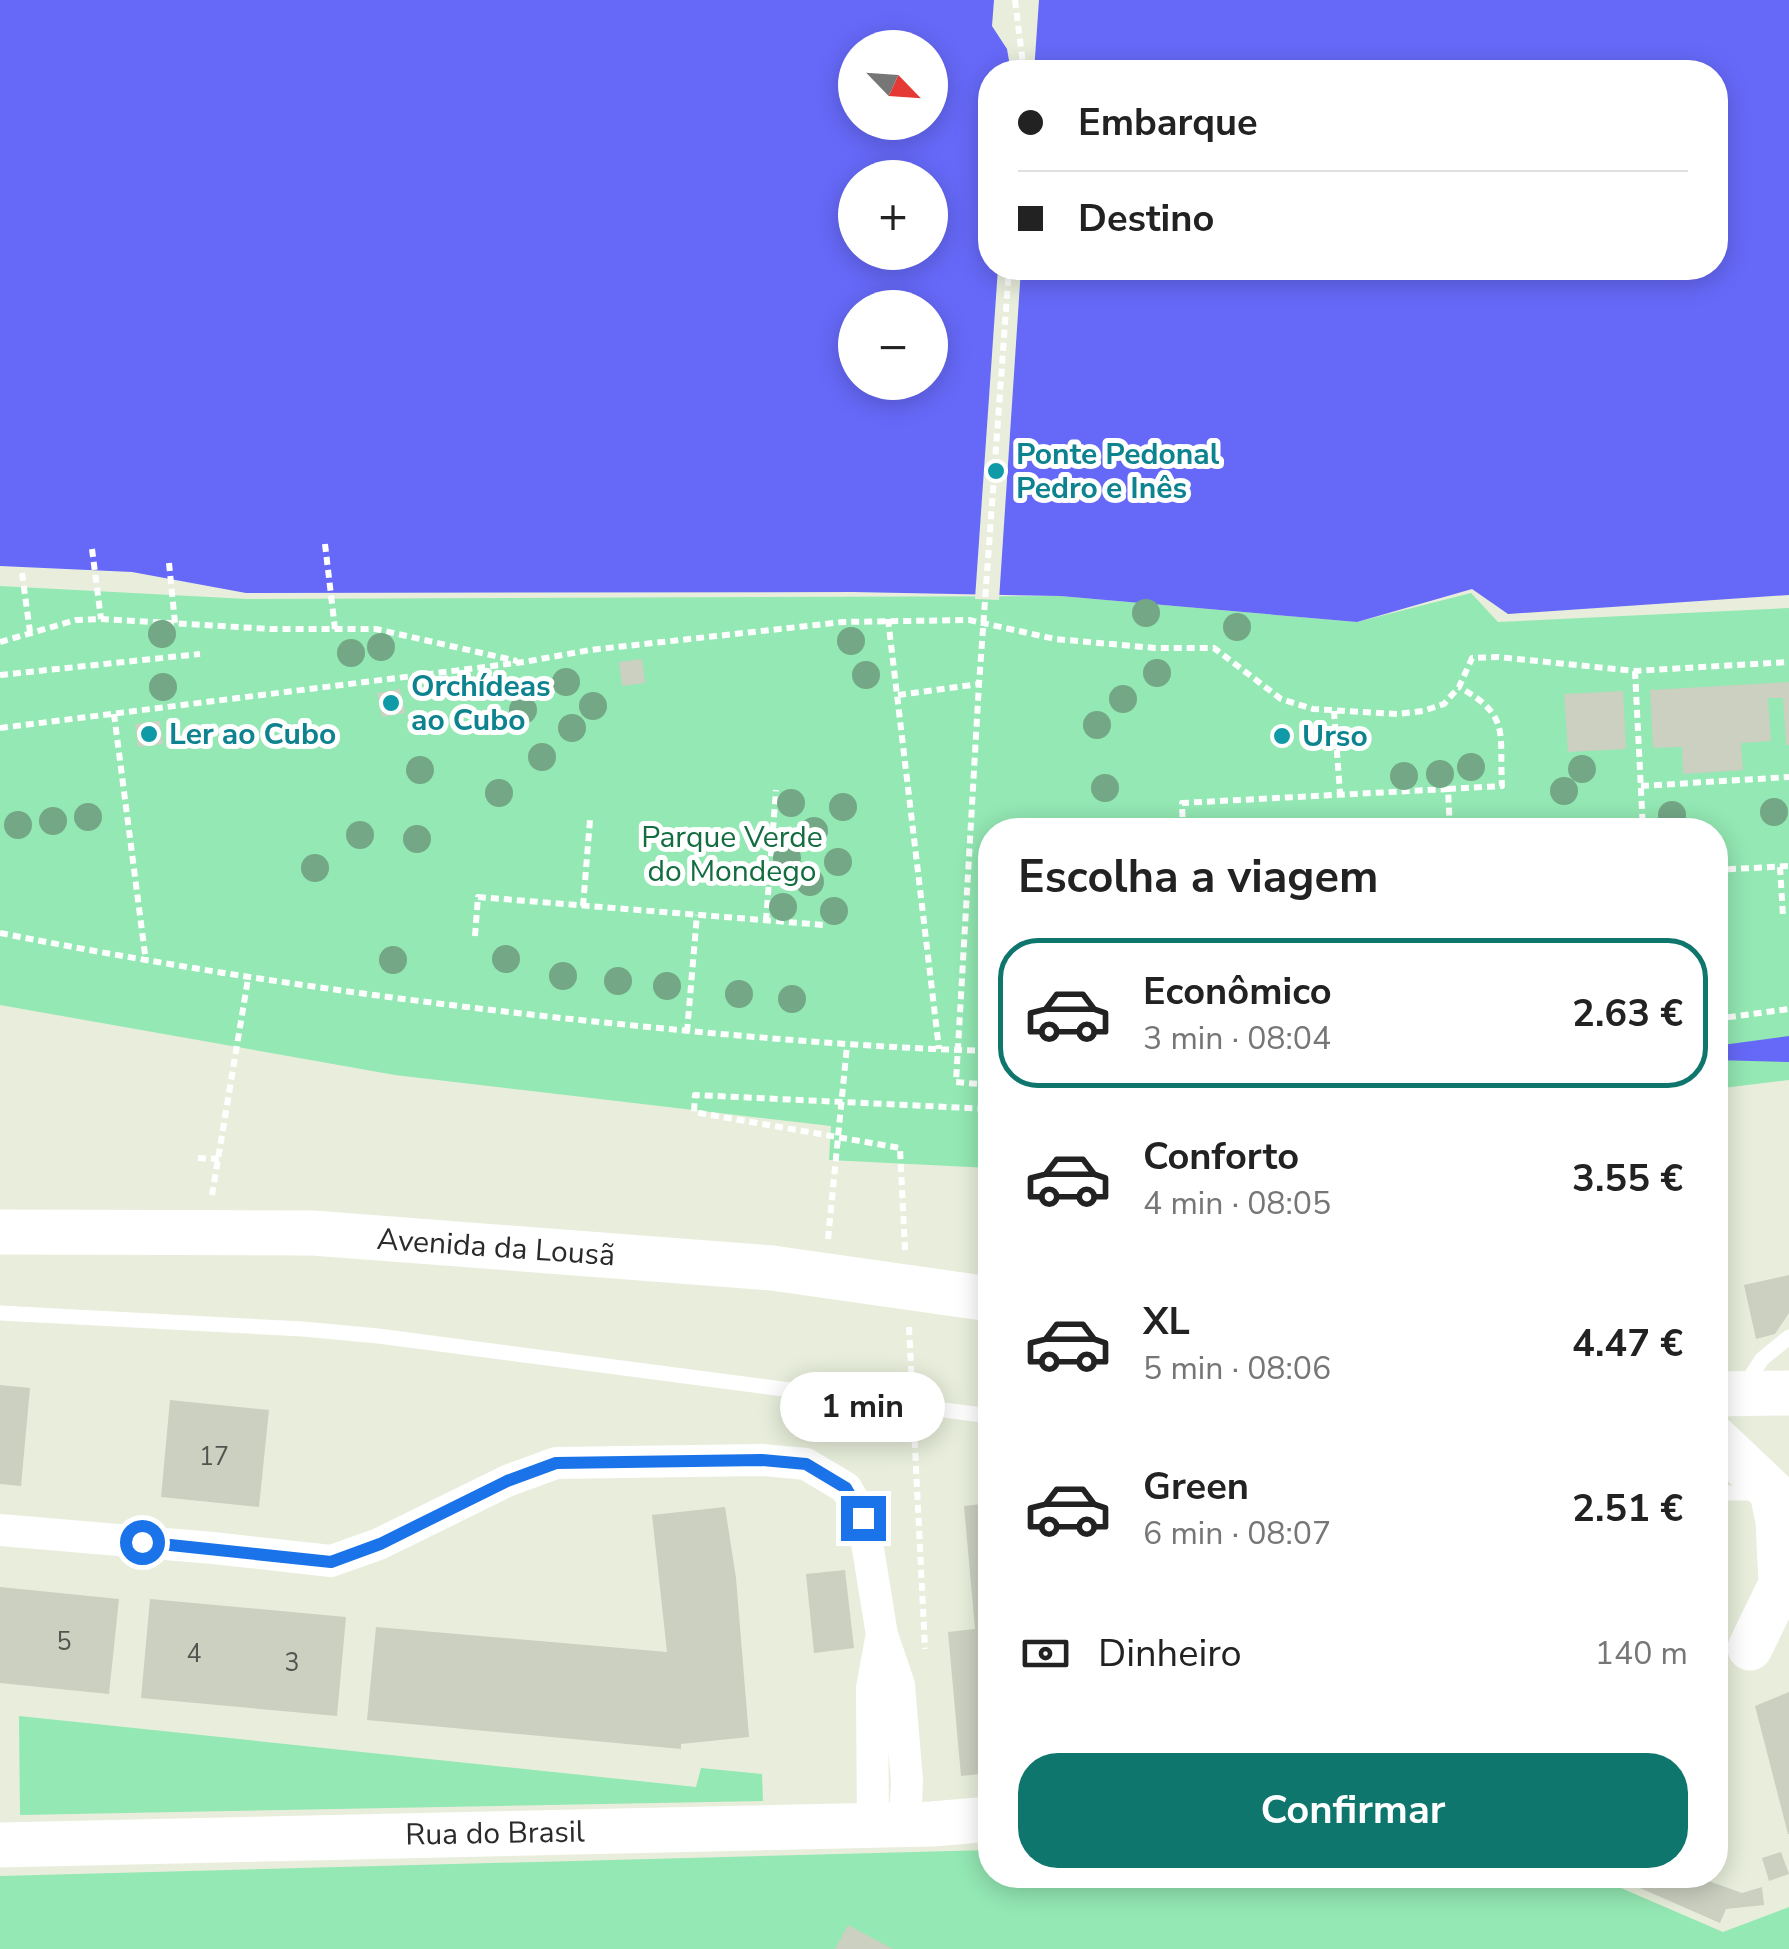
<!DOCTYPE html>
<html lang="pt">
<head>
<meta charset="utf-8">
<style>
	body { margin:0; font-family:"Nunito Sans",sans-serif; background:#f2f2f2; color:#222; height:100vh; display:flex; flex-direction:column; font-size:38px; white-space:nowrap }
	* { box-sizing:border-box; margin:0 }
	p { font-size:32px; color:#767676 }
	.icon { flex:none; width:55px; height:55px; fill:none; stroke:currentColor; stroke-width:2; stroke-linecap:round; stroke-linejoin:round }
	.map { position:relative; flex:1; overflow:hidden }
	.drawer { position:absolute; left:978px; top:818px; width:750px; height:1070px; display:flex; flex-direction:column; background:#fff; border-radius:40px; box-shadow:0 5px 25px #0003 }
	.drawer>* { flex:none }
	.guide { position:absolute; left:978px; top:60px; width:750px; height:220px; border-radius:40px; box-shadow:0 5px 25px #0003; display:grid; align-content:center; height:220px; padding:0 40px; background:#fff }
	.needle { width:65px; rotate:115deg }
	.buttons { position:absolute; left:838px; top:30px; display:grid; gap:20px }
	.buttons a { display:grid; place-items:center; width:110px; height:110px; border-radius:50%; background:#fff; box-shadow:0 5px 25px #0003; font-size:50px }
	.end { position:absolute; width:45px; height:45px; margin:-22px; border:12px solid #1a73e8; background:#fff; box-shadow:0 0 0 5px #fff }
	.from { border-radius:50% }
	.bubble { position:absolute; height:70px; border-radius:35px; background:#fff; box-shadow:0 5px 25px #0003; font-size:32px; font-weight:700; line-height:70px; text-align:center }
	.guide b { display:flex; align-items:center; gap:35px; height:95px; font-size:38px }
	.guide b+b { border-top:2px solid #e0e0e0 }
	.guide i { width:25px; height:25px; background:#222 }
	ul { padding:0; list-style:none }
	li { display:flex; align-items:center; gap:30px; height:150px; margin:0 20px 15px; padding:0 20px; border:5px solid transparent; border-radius:40px }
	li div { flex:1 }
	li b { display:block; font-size:38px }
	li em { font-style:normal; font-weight:700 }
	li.current { border-color:#0f766e }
	li>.icon { width:90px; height:90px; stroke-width:1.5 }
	h2 { padding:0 40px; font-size:45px; line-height:120px }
	.pay { display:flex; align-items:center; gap:25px; height:110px; padding:0 40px; font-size:38px }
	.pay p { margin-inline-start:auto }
	.action { display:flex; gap:20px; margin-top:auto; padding:20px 40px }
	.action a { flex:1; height:115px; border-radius:40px; background:#0f766e; color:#fff; font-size:40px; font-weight:700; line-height:115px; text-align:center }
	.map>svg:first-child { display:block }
	.green { fill:#93e8b3 }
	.water { fill:#6669f8; fill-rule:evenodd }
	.pier { fill:#e8eedb }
	.building { fill:#cbd0c1 }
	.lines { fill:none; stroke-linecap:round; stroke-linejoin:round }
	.path { stroke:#fff; stroke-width:6; stroke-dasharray:8 5; stroke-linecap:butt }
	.lane { stroke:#fff; stroke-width:15 }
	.street { stroke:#fff; stroke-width:32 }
	.secondary { stroke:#fff; stroke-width:45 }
	.tree { fill:#73a786 }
	.route { stroke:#1a73e8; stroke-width:12 }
	.culture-dot { fill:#0f9aa8; stroke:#fff; stroke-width:4 }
	.labels { text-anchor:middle; stroke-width:10; stroke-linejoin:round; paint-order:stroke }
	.number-label { font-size:25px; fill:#525450 }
	.culture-label { font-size:30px; font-weight:bold; fill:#0d838f; stroke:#fff; text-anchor:start }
	.park-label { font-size:30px; fill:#146d41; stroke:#fff }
	.street-label { font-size:30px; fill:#2a2a2a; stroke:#fff }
</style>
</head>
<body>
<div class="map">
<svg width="1789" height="1949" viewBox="0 0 1789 1949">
	<rect width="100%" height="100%" fill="#e8eedb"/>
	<!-- green -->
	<path class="green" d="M0,586L247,599L1060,596L1357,622L1471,593L1498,622L1789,608V1080L1715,1089V830H990V1168L829,1160L831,1126L395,1075L0,1005Z
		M19,1716L696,1787L701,1768L762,1774L763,1801L20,1815Z
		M990,1850V1875H1304L1444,1887L1614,1885L1723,1932L1789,1907V1949H0V1876Z"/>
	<!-- water -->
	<path class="water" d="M0,0H1789V595L1508,614L1472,589L1357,622L1060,596L853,592L246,593L132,572L0,566ZM855,48H930V122H855ZM990,72H1715V268H990ZM855,178H930V252H855ZM855,308H930V382H855Z
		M1789,1036V1062L1715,1060V1046Z"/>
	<!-- pier -->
	<path class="pier" d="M994,0H1039L1034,72H1011L1007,49L992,26Z
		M998,268H1021L999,600L975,599Z"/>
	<!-- building -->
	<path class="building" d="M642,659L645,683L622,686L619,662Z
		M1789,682V745H1786L1783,698H1768L1771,741L1741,743L1743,770L1683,774L1682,747L1653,748L1650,690Z
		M400,689L405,713L382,717L377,693Z
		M1623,691L1626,749L1568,752L1564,694Z
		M160,721L163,744L138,747L135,724Z
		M1789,1275V1313L1775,1334L1756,1339L1744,1285Z
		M0,1385L30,1388L21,1486L0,1484Z
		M170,1400L269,1410L259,1507L161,1497Z
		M990,1503V1773L961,1776L948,1632L975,1629L964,1506Z
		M725,1507L736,1578L749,1737L681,1744V1749L367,1720L376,1627L667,1652L652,1515Z
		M845,1570L854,1648L814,1653L806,1574Z
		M0,1587L119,1599L109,1694L0,1683Z
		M150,1599L346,1617L337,1716L141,1698Z
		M1789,1692V1834H1788L1755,1706Z
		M1781,1852L1789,1874L1769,1881L1762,1858Z
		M1618,1875H1692L1742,1893L1762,1887L1764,1905L1726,1909L1720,1923L1617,1878Z
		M848,1925L893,1949H835Z"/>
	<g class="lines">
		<!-- path -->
		<path class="path" d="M1015,0L1024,72
			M325,544L335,629
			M92,549L101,619
			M169,563L175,623
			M22,573L30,632
			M888,619L939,1049
			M0,642L76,620L101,619L271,629H376L517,661
			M1635,671L1643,830
			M0,675L200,654
			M898,695L979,684
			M1334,711L1340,793
			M114,714L146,962
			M0,728L524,662L590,650L843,622L969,620L1055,639L1155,648H1214L1281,699L1313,709L1398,714L1423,711L1444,704L1459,687L1472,658L1498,657L1635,671L1789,662
			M1641,786L1789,777
			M1448,789L1502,786C1499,732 1511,716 1459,687
			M1183,830L1182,803L1448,789L1450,830
			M1780,867L1783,916
			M1715,870L1789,866
			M583,906L590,820
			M766,921L776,790
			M0,933C186,970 372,997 561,1018C704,1033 846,1047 990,1051
			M475,936L478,897L824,925
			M1715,1019L1789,1009
			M687,1032L697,915
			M990,1085L956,1082L979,684L1009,268
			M198,1158L219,1159
			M212,1195L248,979
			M828,1239L847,1046
			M905,1250L900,1148L694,1112L695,1095L990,1109
			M909,1327L912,1385
			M914,1427L925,1649"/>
		<!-- lane -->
		<path class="lane" d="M0,1313L303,1329L378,1336L990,1416
			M1745,1385L1762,1359L1789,1337
			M1715,1493H1760"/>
		<!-- street -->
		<path class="street" d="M0,1530L213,1548L331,1561L379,1544L507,1481L556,1463L762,1460L806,1464L846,1488L863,1518L882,1635L899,1685L907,1781L905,1824
			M873,1825L872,1688L881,1639"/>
		<!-- secondary -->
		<path class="secondary" d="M0,1232L313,1233L772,1268L990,1299
			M1715,1394L1789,1393
			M1715,1438L1772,1492L1778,1521L1781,1584L1750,1648
			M0,1845L932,1824L990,1819"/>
	</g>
	<!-- trees -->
	<g class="tree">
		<circle cx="1146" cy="613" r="14"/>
		<circle cx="1237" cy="627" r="14"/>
		<circle cx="162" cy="634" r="14"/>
		<circle cx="851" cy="641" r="14"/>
		<circle cx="381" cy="647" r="14"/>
		<circle cx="351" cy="653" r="14"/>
		<circle cx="1157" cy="673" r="14"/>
		<circle cx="866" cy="675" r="14"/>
		<circle cx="566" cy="682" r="14"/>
		<circle cx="163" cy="687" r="14"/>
		<circle cx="1123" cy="699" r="14"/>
		<circle cx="593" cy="706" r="14"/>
		<circle cx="523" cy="710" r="14"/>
		<circle cx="1097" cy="725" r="14"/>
		<circle cx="572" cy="728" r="14"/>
		<circle cx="542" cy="757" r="14"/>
		<circle cx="1471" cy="767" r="14"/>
		<circle cx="1582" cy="769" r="14"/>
		<circle cx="420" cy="770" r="14"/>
		<circle cx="1440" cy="774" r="14"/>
		<circle cx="1404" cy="776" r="14"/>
		<circle cx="1105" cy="788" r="14"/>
		<circle cx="1564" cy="791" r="14"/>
		<circle cx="499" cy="793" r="14"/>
		<circle cx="791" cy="803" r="14"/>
		<circle cx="843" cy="807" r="14"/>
		<circle cx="1774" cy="812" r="14"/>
		<circle cx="1672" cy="815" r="14"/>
		<circle cx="88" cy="817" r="14"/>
		<circle cx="53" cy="821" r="14"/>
		<circle cx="18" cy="825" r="14"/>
		<circle cx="814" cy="831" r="14"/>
		<circle cx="360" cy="835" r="14"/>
		<circle cx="417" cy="839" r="14"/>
		<circle cx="787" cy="858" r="14"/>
		<circle cx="838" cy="862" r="14"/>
		<circle cx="315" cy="868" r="14"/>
		<circle cx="810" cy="882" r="14"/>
		<circle cx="783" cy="907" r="14"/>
		<circle cx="834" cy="911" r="14"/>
		<circle cx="506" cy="959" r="14"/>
		<circle cx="393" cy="960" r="14"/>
		<circle cx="563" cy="976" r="14"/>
		<circle cx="618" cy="981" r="14"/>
		<circle cx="667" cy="986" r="14"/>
		<circle cx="739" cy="994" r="14"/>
		<circle cx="792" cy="999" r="14"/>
	</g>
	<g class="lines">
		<!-- route -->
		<path class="route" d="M142,1542L331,1562L380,1544L507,1481L556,1463L762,1460L806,1464L846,1488L863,1518"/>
	</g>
	<!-- markers -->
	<g class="culture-dot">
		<circle cx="996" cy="471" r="10"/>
		<circle cx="391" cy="703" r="10"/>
		<circle cx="149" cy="734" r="10"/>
		<circle cx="1282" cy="736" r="10"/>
	</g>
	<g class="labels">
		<!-- number labels -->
		<g class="number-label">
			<text x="214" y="1465">17</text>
			<text x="64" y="1650">5</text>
			<text x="194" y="1662">4</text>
			<text x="292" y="1671">3</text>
		</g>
		<!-- culture labels -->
		<g class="culture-label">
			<text x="1016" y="464">Ponte Pedonal<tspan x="1016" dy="34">Pedro e Inês</tspan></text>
			<text x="411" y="696">Orchídeas<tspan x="411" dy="34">ao Cubo</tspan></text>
			<text x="169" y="744">Ler ao Cubo</text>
			<text x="1302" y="746">Urso</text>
		</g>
		<!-- park labels -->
		<g class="park-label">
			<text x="732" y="847">Parque Verde<tspan x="732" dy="34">do Mondego</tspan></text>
		</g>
		<!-- street labels -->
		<g class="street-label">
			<text transform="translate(496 1247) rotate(4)" y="10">Avenida da Lousã</text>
			<text transform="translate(495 1833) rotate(-1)" y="10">Rua do Brasil</text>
		</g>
	</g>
</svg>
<div class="buttons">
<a><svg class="needle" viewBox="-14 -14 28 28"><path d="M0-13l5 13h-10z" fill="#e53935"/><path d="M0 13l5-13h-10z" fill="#767676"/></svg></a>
<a>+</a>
<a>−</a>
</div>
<i class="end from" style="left:142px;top:1542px"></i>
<i class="end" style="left:863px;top:1518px"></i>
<div class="bubble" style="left:780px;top:1372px;width:165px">1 min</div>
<div class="guide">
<b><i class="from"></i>Embarque</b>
<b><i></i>Destino</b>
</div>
<section class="drawer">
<h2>Escolha a viagem</h2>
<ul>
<li class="current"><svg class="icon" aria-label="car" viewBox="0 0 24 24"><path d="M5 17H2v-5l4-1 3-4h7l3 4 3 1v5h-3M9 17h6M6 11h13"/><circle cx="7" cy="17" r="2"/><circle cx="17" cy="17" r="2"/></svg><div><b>Econômico</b><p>3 min · 08:04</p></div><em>2.63 €</em></li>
<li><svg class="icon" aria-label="car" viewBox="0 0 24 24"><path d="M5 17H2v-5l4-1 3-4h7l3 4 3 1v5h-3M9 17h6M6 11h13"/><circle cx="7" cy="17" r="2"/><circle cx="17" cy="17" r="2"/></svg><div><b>Conforto</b><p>4 min · 08:05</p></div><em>3.55 €</em></li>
<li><svg class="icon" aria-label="car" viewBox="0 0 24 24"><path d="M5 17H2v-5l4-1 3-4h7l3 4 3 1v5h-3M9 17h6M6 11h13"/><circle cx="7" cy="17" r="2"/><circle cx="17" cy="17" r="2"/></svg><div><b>XL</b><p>5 min · 08:06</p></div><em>4.47 €</em></li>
<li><svg class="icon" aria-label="car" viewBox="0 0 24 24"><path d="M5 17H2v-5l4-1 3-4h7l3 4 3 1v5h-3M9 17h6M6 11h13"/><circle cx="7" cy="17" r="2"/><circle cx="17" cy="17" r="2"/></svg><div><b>Green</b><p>6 min · 08:07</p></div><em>2.51 €</em></li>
</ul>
<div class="pay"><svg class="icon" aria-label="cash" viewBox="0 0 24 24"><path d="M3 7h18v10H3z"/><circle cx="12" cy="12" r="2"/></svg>Dinheiro<p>140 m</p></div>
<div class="action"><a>Confirmar</a></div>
</section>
</div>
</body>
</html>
